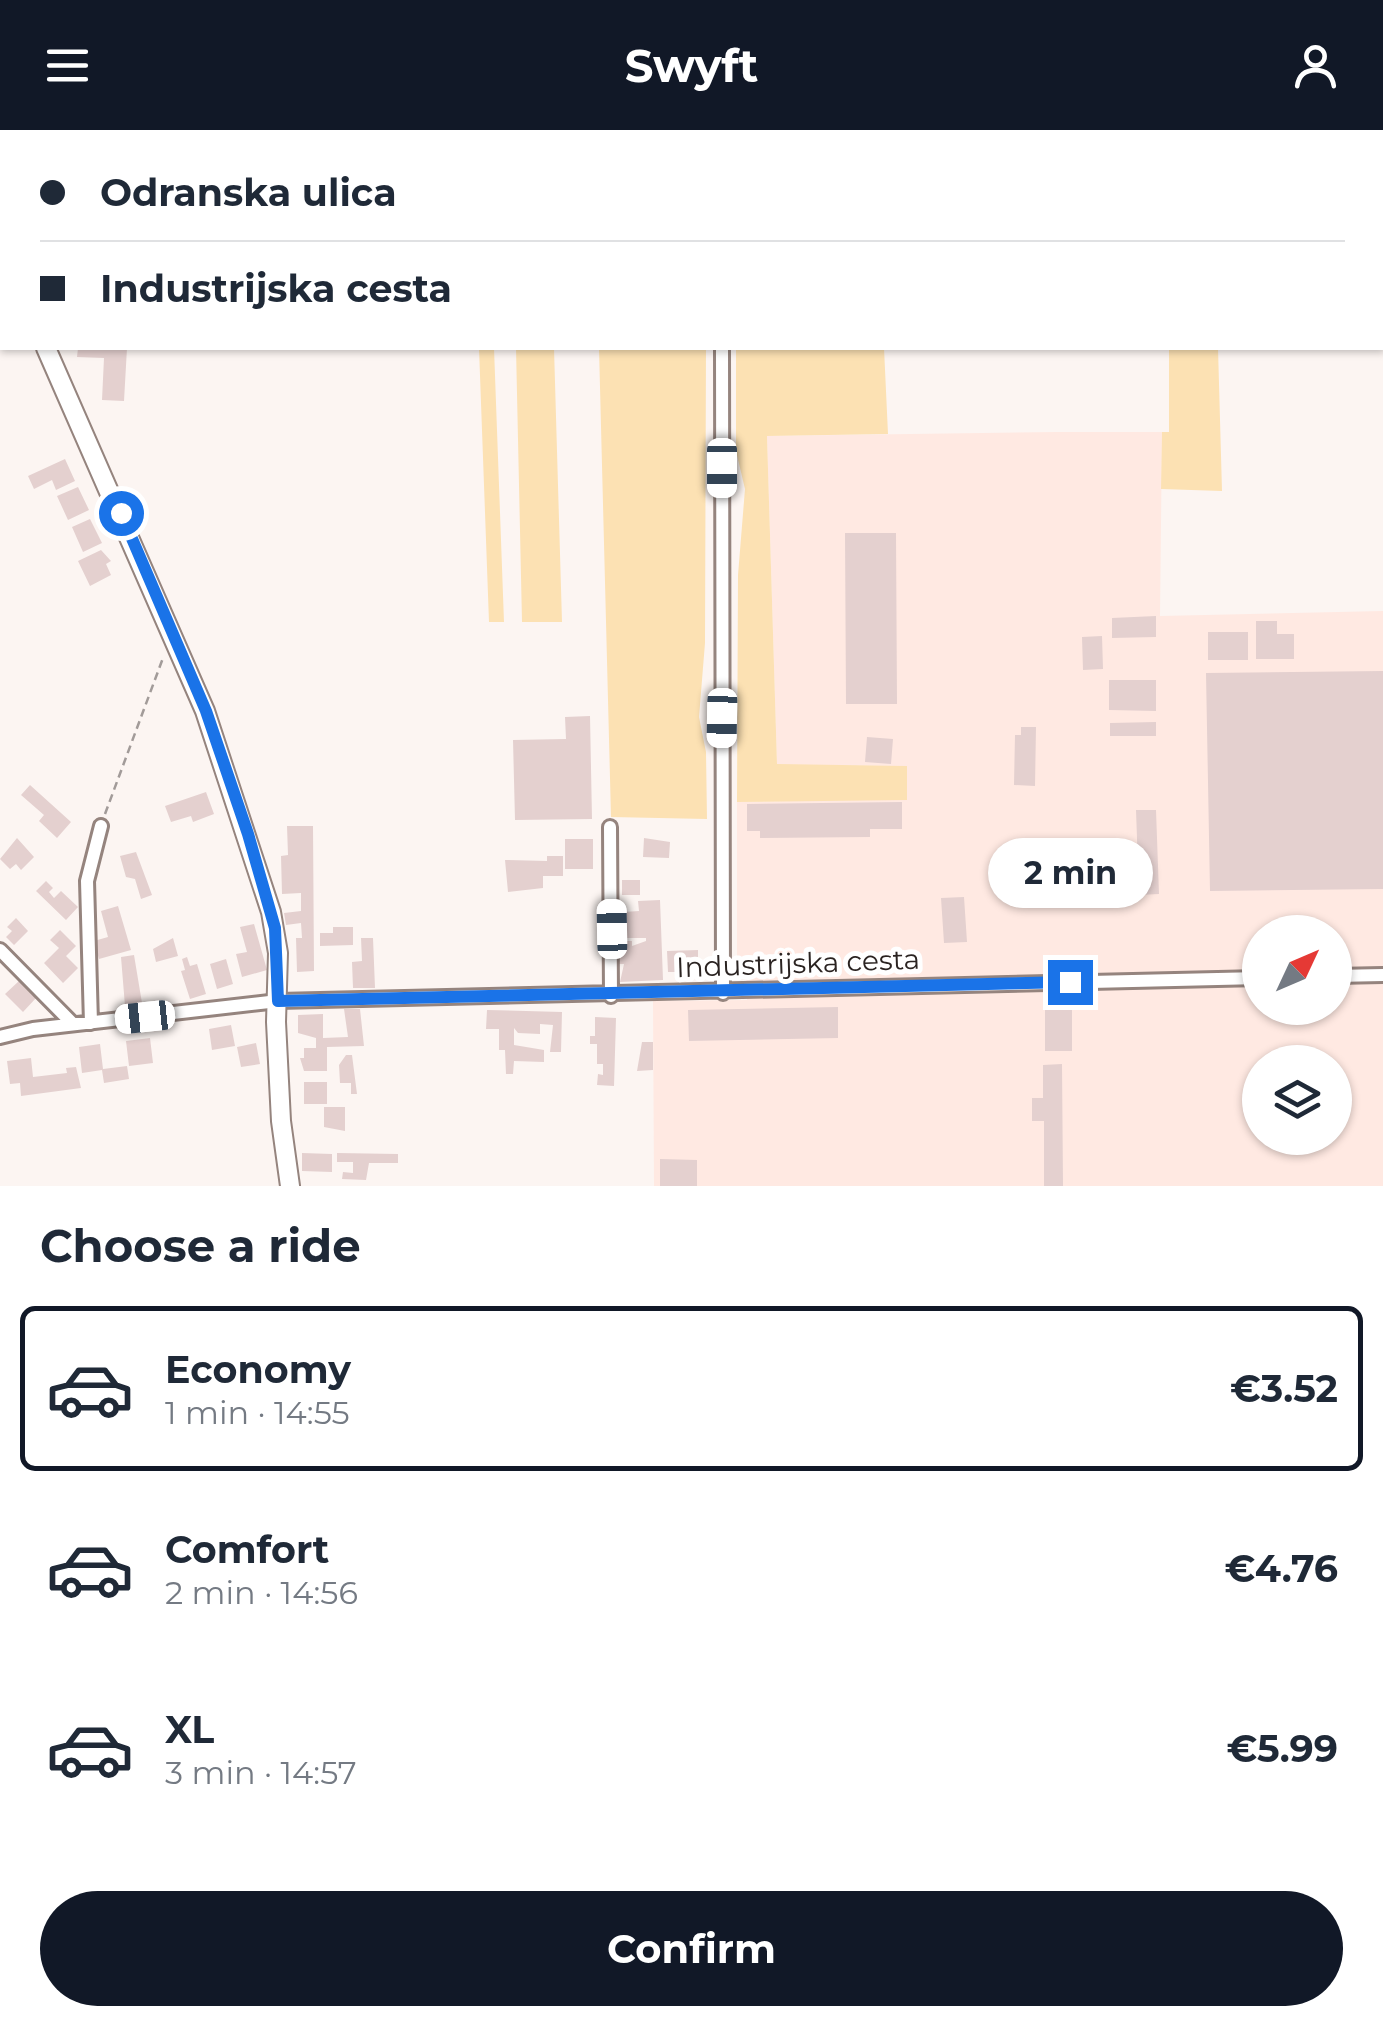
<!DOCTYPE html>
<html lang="en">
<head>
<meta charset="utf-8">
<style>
	body { margin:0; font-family:Montserrat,sans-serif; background:#f6f6f7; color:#1f2937; height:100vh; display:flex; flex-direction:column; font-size:38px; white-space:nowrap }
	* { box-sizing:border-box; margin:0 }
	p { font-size:32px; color:#747a83 }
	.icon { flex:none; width:55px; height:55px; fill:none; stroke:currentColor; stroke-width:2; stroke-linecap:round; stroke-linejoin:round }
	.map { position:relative; height:1056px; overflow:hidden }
	.sheet { display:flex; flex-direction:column; background:#fff; flex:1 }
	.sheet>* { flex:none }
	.hud { position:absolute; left:0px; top:0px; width:1385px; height:220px; box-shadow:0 2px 8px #0004; display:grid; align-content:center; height:220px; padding:0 40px; background:#fff }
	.needle { width:65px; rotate:46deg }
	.controls { position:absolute; left:1242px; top:785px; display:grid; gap:20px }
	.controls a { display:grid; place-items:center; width:110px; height:110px; border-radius:50%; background:#fff; box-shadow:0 2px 8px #0004; font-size:50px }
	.end { position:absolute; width:45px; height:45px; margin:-22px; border:12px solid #1a73e8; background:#fff; box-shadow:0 0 0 5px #fff }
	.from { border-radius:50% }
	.bubble { position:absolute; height:70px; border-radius:35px; background:#fff; box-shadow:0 2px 8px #0004; font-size:32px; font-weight:700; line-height:70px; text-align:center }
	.car { position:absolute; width:30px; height:60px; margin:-30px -15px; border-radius:12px; box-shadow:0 0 8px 2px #0007; background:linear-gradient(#fff 24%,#345 0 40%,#fff 0 76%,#345 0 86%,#fff 0) }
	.hud b { display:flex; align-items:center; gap:35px; height:95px; font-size:38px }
	.hud b+b { border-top:2px solid #e0e1e3 }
	.hud i { width:25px; height:25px; background:#1f2937 }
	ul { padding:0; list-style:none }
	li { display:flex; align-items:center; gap:30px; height:165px; margin:0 20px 15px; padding:0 20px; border:5px solid transparent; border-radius:15px }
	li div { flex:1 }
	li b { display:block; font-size:38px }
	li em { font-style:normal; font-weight:700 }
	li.on { border-color:#111827 }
	li>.icon { width:90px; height:90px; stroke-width:1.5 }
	h2 { padding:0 40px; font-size:45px; line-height:120px }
	.action { display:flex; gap:20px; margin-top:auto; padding:20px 40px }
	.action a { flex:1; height:115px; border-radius:60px; background:#111827; color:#fff; font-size:40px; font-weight:700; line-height:115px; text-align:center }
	header { display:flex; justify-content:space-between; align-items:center; height:130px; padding:0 40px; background:#111827; color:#fff; font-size:45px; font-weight:700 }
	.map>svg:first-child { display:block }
	.built { fill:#ffe9e2; fill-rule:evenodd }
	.green { fill:#fce1b3 }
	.building { fill:#e4d0cf }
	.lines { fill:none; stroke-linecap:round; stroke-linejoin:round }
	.minor-casing { stroke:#95847e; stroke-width:18 }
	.secondary-casing { stroke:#95847e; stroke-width:22 }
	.path { stroke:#a29b99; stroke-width:2.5; stroke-dasharray:8 5; stroke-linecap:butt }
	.minor { stroke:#fff; stroke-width:12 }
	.secondary { stroke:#fff; stroke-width:18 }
	.route { stroke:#1a73e8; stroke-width:12 }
	.labels { text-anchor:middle; stroke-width:10; stroke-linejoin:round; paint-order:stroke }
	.street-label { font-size:28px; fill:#2a2321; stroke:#fff }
</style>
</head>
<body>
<header><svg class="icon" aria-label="menu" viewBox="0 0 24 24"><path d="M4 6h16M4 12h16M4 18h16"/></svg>Swyft<svg class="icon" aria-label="person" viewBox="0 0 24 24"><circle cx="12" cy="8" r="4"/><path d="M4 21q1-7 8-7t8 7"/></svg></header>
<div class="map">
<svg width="1383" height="1056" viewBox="0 0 1383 1056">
	<rect width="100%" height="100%" fill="#fcf5f2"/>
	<!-- built -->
	<path class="built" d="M1057,302H1162L1160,486L1383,481V1056H654L653,871L747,870V851L737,841V672L907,669L906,636L777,635L767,306ZM1260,802H1335V878H1260ZM1260,932H1335V1008H1260Z"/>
	<!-- green -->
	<path class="green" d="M479,218H494L504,492H489Z
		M516,218H554L562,492H522Z
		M599,218H706L705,513L699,587L706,622L707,689L611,687Z
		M736,218H884L888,304L767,306L777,634L907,636V670L737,672L738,445L745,359L736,321Z
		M1169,218H1218L1222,361L1161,359L1162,302H1169Z"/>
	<!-- building -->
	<path class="building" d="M78,218H127L124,271L102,270L104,228L77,227Z
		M65,329L75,351L56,360L52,350L34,359L28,346Z
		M78,357L89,380L68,390L57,366Z
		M90,389L102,413L83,422L72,397Z
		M845,403H896L897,574H846Z
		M101,420L111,431L106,434L111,445L90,456L78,431Z
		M1156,486V507L1112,508V488Z
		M1256,491H1277V504H1294V529H1256Z
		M1208,502H1248V530H1208Z
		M1102,506L1103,539L1083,540L1082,507Z
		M1383,541V759L1210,761L1206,543Z
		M1109,550H1156V581L1109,580Z
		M590,586L592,689L515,690L513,610L566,609L565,587Z
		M1156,592V606H1110V593Z
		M1021,597H1036L1035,656L1014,655L1015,605H1021Z
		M867,607L893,609L891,634L865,632Z
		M30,655L71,692L57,708L39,691L44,685L21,665Z
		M206,662L214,684L193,692L191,686L171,692L165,676Z
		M902,672V699H870V707L760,708V701H747V674Z
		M1136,680H1156L1159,764L1139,765Z
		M287,696H313L314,841L297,842L296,808H302L301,793L286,795L284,783L301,781V763L282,764L281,726L288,725Z
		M17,708L34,727L21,740L16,734L10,739L0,729Z
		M644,708L670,712L669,728L643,727Z
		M565,709H593V739H565Z
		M136,722L152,765L141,769L135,749L126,747L120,726Z
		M547,726H563V746H543V758L508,762L505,730L547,731Z
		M622,750H640V765H622Z
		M46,751L53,758L49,762L54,768L61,761L78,777L66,790L36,761Z
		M964,767L967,812L944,813L941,768Z
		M660,770L663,850L620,852L624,834H619L618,811H632V816L646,811V808H618V802H625L624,782L639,781L638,771Z
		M118,776L131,820L99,829L94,811L108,807L101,781Z
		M16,788L28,801L14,815L6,807L12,801L7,797Z
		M254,794L267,840L242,847L236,824L247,822L240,797Z
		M333,797H353V815L320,816V803H333Z
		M60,800L76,816L66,826L78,838L63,853L44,833L59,818L50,810Z
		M173,808L178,826L156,832L153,819Z
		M361,808H373L375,858H353L352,832L362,831Z
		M698,820V842H668L667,821Z
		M134,825L142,873L125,876L121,827Z
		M187,827L190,836L197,834L206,864L190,869L181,841L185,840L182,829Z
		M226,829L233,854L217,859L210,834Z
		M19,851L36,868L23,882L5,864Z
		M1045,867H1064V873H1072V921H1045Z
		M838,877V908L689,911L688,880Z
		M344,879H360L364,916L327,917V941H304L300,928H304V918H316V908L298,903V885L323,884V908L348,907Z
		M487,880L562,882L561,922H550L553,895L540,894V904L518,903L514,898V915L544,920V932L514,931L513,944H506L505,920H499V899H486Z
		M595,887L616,888L614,956L597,955L598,944L603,945V934H597V914H590V906H595Z
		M231,895L235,916L212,920L209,899Z
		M150,908L153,933L129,936L126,911Z
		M642,912H653V940L637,941Z
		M256,913L260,934L241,937L237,917Z
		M100,914L103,939L127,936L129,949L104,953L102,940L82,943L79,917Z
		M346,925H352L357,964H351V953H340L339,935Z
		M31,928L33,947L67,943L66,938L76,937L81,958L21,966L20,953L10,954L7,931Z
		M1062,934L1063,1056H1044V991H1032V968H1043V935Z
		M304,952H327V974H304Z
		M324,977H345V1001L324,997Z
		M302,1023L332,1024V1042L302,1041Z
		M337,1023L398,1024V1033H369L366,1050L342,1049L343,1042L353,1043V1032H337Z
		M660,1029L697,1030V1056H660Z"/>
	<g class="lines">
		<!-- minor casing -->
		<g class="minor-casing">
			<path id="minor" d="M722,218L723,863
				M610,697L611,866
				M0,820L73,894
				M1335,846L1383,845
				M91,893L87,751L101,696
				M0,907L33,899L278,871L1260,848"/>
		</g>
		<!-- secondary casing -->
		<g class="secondary-casing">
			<path id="secondary" d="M1282,2L1288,0
				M0,68H2
				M0,123L2,128
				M46,218L205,581L271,782L278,823L276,892L281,991L290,1056"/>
		</g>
		<!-- path -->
		<path class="path" d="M1252,2L1258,0
			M1340,2L1349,0
			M0,103L2,100
			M105,684L163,528"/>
		<!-- minor -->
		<use href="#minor" class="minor"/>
		<!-- secondary -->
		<use href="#secondary" class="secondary"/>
	</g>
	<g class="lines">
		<!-- route -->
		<path class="route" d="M121,383L206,581L248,704L275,798L278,871L1070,852"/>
	</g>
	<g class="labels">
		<!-- street labels -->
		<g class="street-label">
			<text transform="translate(798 833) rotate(-2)" y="10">Industrijska cesta</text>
		</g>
	</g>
</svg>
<div class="controls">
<a><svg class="needle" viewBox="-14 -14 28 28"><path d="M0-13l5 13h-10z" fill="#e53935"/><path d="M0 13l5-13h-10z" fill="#747a83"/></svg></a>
<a><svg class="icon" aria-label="layers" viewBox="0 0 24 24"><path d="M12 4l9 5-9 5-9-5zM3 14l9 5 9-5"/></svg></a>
</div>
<i class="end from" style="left:121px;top:383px"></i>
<i class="end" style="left:1070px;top:852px"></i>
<div class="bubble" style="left:988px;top:708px;width:165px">2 min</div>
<i class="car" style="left:722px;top:338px;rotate:180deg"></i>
<i class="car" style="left:722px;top:588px;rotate:181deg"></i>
<i class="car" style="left:612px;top:799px;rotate:359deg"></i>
<i class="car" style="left:145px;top:887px;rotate:264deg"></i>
<div class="hud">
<b><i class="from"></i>Odranska ulica</b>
<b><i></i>Industrijska cesta</b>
</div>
</div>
<section class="sheet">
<h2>Choose a ride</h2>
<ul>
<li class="on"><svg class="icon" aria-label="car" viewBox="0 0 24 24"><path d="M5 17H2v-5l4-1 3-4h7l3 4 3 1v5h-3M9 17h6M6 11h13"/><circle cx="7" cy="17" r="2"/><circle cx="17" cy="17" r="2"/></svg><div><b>Economy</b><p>1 min · 14:55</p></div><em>€3.52</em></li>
<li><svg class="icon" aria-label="car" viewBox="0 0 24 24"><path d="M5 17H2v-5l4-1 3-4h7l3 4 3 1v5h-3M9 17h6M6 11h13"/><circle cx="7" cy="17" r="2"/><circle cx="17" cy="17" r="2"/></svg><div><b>Comfort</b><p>2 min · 14:56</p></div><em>€4.76</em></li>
<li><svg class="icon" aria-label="car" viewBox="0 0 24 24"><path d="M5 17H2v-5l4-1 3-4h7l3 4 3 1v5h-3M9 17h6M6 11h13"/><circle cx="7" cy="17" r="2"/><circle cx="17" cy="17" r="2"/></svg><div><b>XL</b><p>3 min · 14:57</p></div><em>€5.99</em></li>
</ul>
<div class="action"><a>Confirm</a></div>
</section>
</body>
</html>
